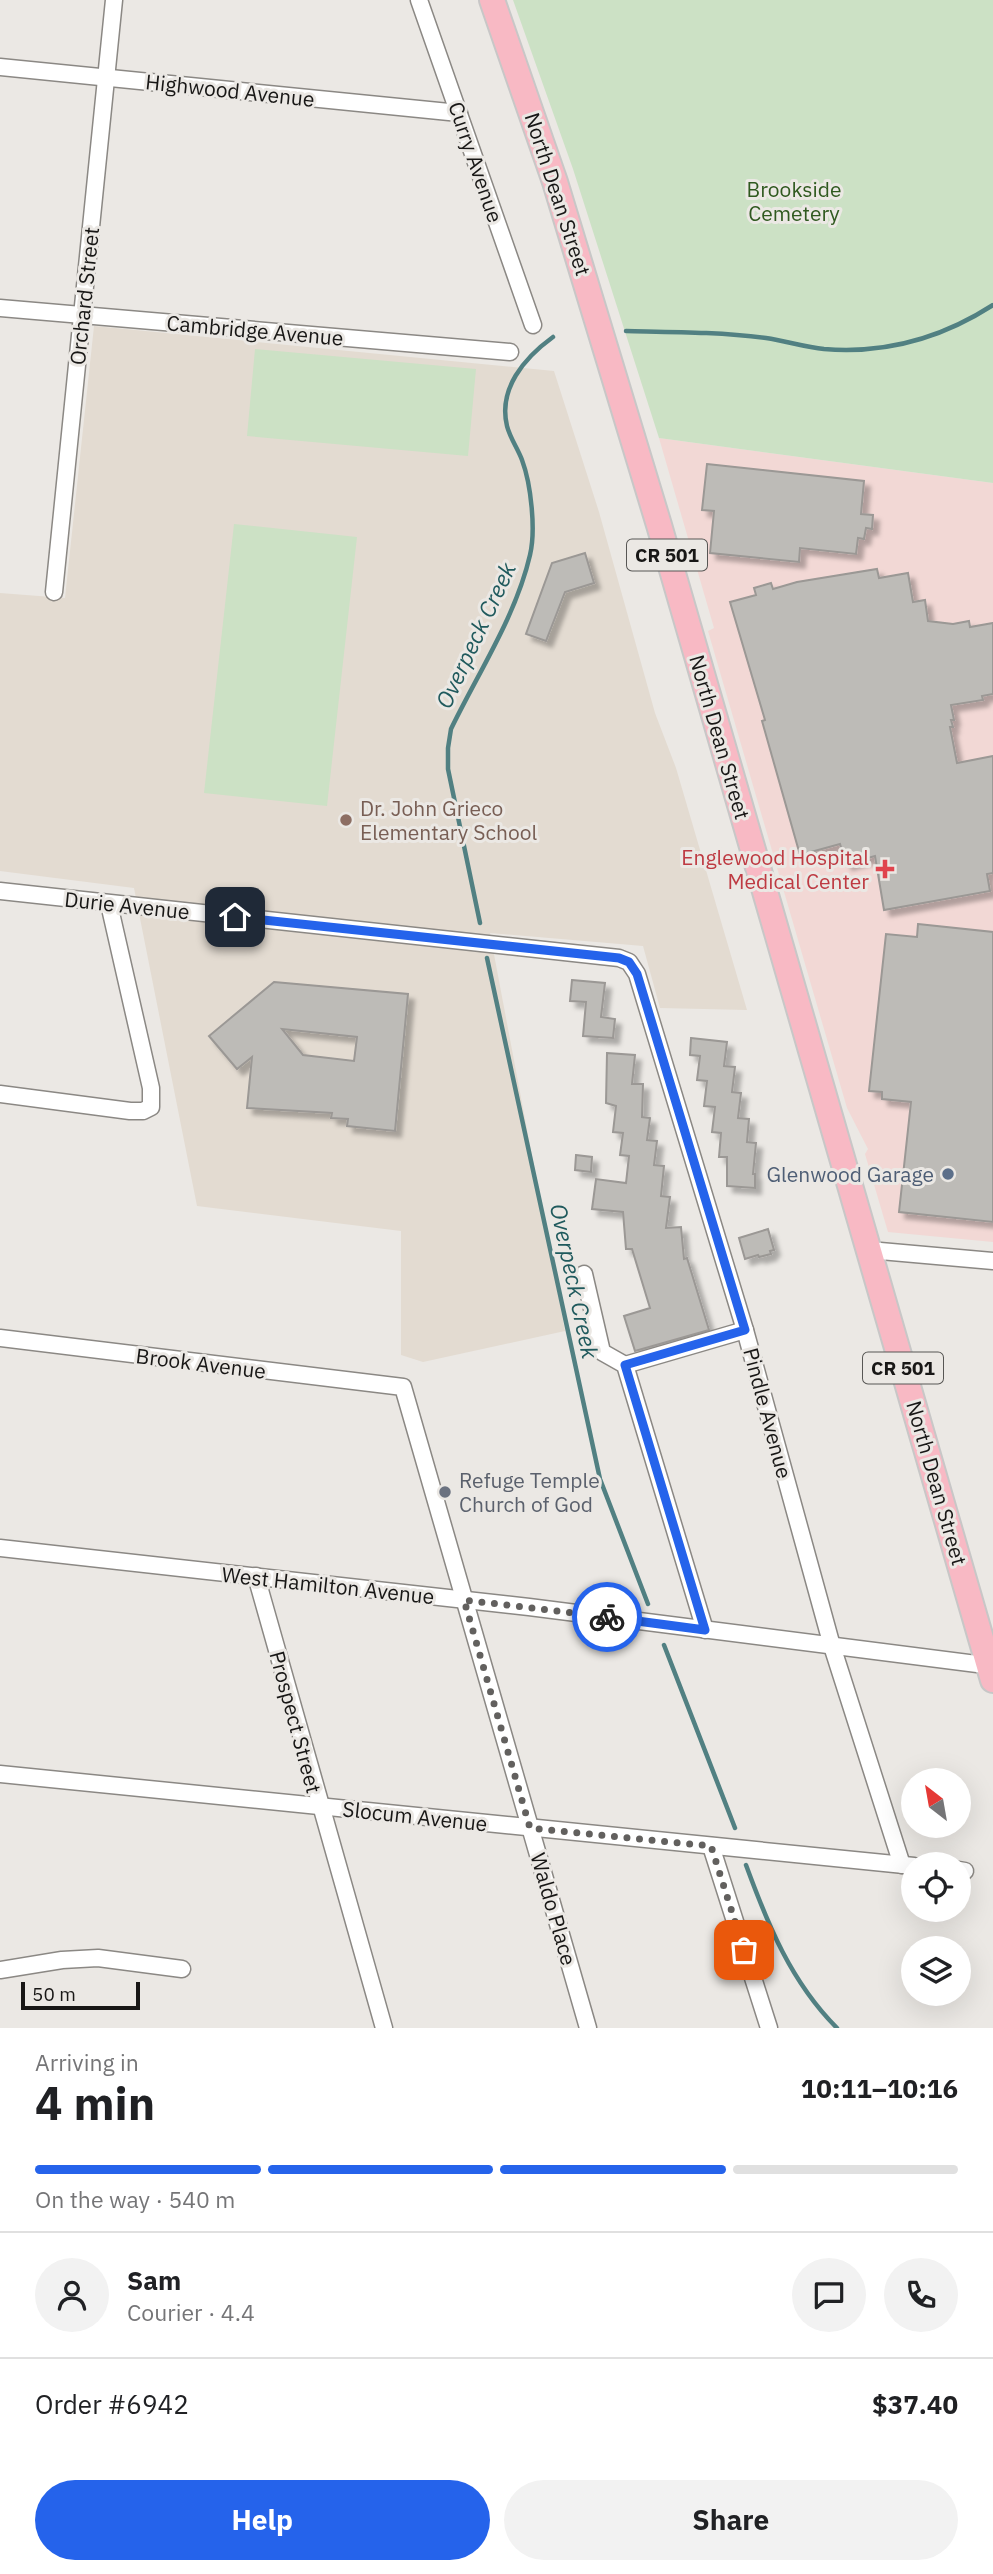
<!DOCTYPE html>
<html lang="en">
<head>
<meta charset="utf-8">
<style>
  body { margin:0; font-family:"IBM Plex Sans",sans-serif; background:#f2f2f2; color:#202124; height:100vh; display:flex; flex-direction:column; font-size:26px; white-space:nowrap }
  * { box-sizing:border-box; margin:0 }
  p { font-size:23px; color:#757577 }
  .icon { flex:none; width:38px; height:38px; fill:none; stroke:currentColor; stroke-width:2; stroke-linecap:round; stroke-linejoin:round }
  .map { position:relative; height:2028px; overflow:hidden }
  .side { display:flex; flex-direction:column; background:#fff; flex:1 }
  .side>* { flex:none }
  .needle { width:46px; rotate:329deg }
  .controls { position:absolute; left:901px; top:1768px; display:grid; gap:14px }
  .controls a { display:grid; place-items:center; width:70px; height:70px; border-radius:50%; background:#fff; box-shadow:0 7px 28px #0002; font-size:35px }
  .scale { position:absolute; left:21px; bottom:18px; width:119px; box-sizing:border-box; padding-left:7px; border:4px solid #181716; border-top:0; font-size:19px; line-height:24px; white-space:nowrap; color:#181716; -webkit-text-stroke:5px #ebe8e4; paint-order:stroke }
  .pin { position:absolute; display:grid; place-items:center; width:60px; height:60px; color:#fff; margin:-30px; border-radius:14px; box-shadow:0 4px 10px #0006 }
  .courier { position:absolute; display:grid; place-items:center; width:70px; height:70px; margin:-35px; border:5px solid #2563eb; border-radius:50%; background:#fff; color:#222; box-shadow:0 2px 9px #0007 }
  .head em { font-style:normal; font-weight:700 }
  .head div { display:flex; flex-direction:column-reverse }
  .head { display:flex; align-items:center; justify-content:space-between; height:119px; padding:0 35px }
  h1 { font-size:46px; font-weight:700; line-height:52px }
  .bar { display:grid; grid-template-columns:repeat(4,1fr); gap:10px 7px; align-content:center; height:84px; padding:0 35px }
  .bar i { height:9px; border-radius:5px; background:#e0e0e0 }
  .bar .on { background:#2563eb }
  .bar p { grid-column:span 4 }
  .line { display:flex; align-items:center; gap:18px; padding:0 35px; border-top:2px solid #e0e0e0 }
  .line div { flex:1 }
  .round { display:grid; place-items:center; flex:none; width:74px; height:74px; border-radius:37px; background:#f2f2f2 }
  .button { display:flex; gap:14px; margin-top:auto; padding:14px 35px }
  .button a { flex:1; height:80px; border-radius:42px; background:#2563eb; color:#fff; font-size:28px; font-weight:700; line-height:80px; text-align:center }
  .button a+a { background:#f2f2f2; color:#202124 }
  .map>svg:first-child { display:block }
</style>
</head>
<body>
<div class="map">
<svg width="993" height="2028" viewBox="0 0 993 2028">
  <defs>
    <filter id="shadow"><feDropShadow dx="6" dy="6" stdDeviation="2" flood-color="#0004"/></filter>
  </defs>
  <rect width="100%" height="100%" fill="#ebe8e4"/>
  <polygon fill="#e3dbd1" points="94,326 554,371 599,512 655,713 676,768 747,1010 660,1008 643,946 490,933 565,1331 423,1362 401,1355 401,1231 197,1206 134,888 0,871 0,593 65,598"/>
  <polygon fill="#f2d8d5" points="659,438 993,483 993,1242 888,1232 865,1154 868,1149 847,1108 708,631 714,628"/>
  <g fill="#cce1c5">
    <polygon points="513,0 993,0 993,483 659,438 573,169"/>
    <polygon points="255,349 476,369 468,456 247,436"/>
    <polygon points="234,524 357,537 327,806 204,793"/>
  </g>
  <g fill="none" stroke-linecap="round" stroke-linejoin="round">
    <g stroke="#518082" stroke-width="4.5">
      <path d="M 626,331 C 672,332 720,332 766,338 C 786,341 805,347 824,349 C 885,354 942,338 993,305"/>
      <path d="M 480,923 L 448,769 L 448,748 L 451,729 C 478,673 516,616 530,555 C 536,530 531,484 522,460 C 518,449 510,438 507,426 C 498,389 524,358 553,337"/>
      <polyline points="487,958 600,1479 648,1604"/>
      <polyline points="664,1645 735,1828"/>
      <path d="M 746,1865 C 768,1925 791,1982 837,2028"/>
    </g>
  </g>
  <g fill="#bdbbb7" stroke="#9b9895" stroke-width="2" fill-rule="evenodd" filter="url(#shadow)">
    <polygon points="707,464 864,481 861,514 873,515 872,529 866,528 864,539 858,538 856,554 800,548 799,562 710,553 714,511 702,510"/>
    <polygon points="585,553 594,583 565,592 546,641 526,634 552,563"/>
    <polygon points="877,569 879,578 908,573 913,602 925,600 928,621 953,624 969,621 970,627 993,623 993,694 982,696 983,700 951,705 954,720 951,720 953,727 950,727 957,763 993,756 993,873 987,874 990,891 884,910 875,856 846,864 840,844 800,855 762,721 765,720 730,602 756,595 754,588 771,583 773,589 797,582"/>
    <polygon points="918,924 993,932 993,1222 899,1212 911,1102 882,1099 882,1092 869,1091 886,934 917,937"/>
    <polygon points="572,980 605,983 601,1017 615,1019 613,1038 583,1036 586,1002 570,1001"/>
    <path d="M 274,982 L 408,994 L 395,1131 L 347,1126 L 348,1119 L 331,1118 L 332,1113 L 247,1108 L 252,1057 L 237,1069 L 209,1036 ZM 282,1029 L 357,1037 L 354,1061 L 303,1055 Z"/>
    <polygon points="691,1038 727,1042 724,1066 735,1067 732,1092 741,1093 738,1118 749,1119 747,1142 756,1143 753,1174 755,1174 755,1188 727,1186 727,1157 719,1157 721,1133 712,1132 715,1107 704,1106 707,1081 697,1080 700,1056 690,1055"/>
    <polygon points="607,1053 635,1055 632,1084 643,1084 642,1117 650,1118 647,1140 657,1141 654,1165 664,1166 661,1196 670,1197 666,1228 681,1227 684,1259 687,1258 709,1330 635,1351 624,1316 650,1308 632,1249 626,1249 623,1212 592,1209 596,1179 626,1183 629,1156 620,1155 623,1133 613,1132 616,1106 606,1103"/>
    <polygon points="576,1155 592,1157 591,1172 575,1170"/>
    <polygon points="768,1229 774,1250 770,1251 771,1254 759,1257 758,1255 745,1259 739,1238"/>
  </g>
  <g fill="none" stroke-linecap="round" stroke-linejoin="round">
    <defs>
      <g id="minor">
        <polyline points="419,0 533,325"/>
        <polyline points="0,67 459,113"/>
        <polyline points="0,308 510,352"/>
        <polyline points="54,592 114,0"/>
        <polyline points="0,891 619,958 629,962 637,974 745,1330 832,1646 902,1865"/>
        <polyline points="0,1094 130,1111 143,1111 151,1107 151,1088 109,904"/>
        <polyline points="869,1250 993,1261"/>
        <polyline points="584,1274 602,1352 625,1365 705,1630"/>
        <polyline points="0,1338 403,1387 588,2028"/>
        <polyline points="625,1365 745,1330"/>
        <polyline points="0,1548 529,1607 993,1666"/>
        <polyline points="256,1576 384,2028"/>
        <polyline points="0,1774 914,1866"/>
        <polyline points="711,1846 769,2028"/>
        <polyline points="959,1870 965,1871"/>
        <polyline points="0,1970 62,1960 98,1958 182,1969"/>
      </g>
      <polyline id="primary" points="492,0 555,182 659,525 993,1680"/>
    </defs>
    <use href="#minor" stroke="#8b8884" stroke-width="19"/>
    <use href="#primary" stroke="#c8c7c7" stroke-width="28"/>
    <use href="#minor" stroke="#fff" stroke-width="16"/>
    <use href="#primary" stroke="#f8b9c4" stroke-width="24"/>
  </g>
  <g fill="none" stroke-linecap="round" stroke-linejoin="round">
    <polyline stroke="#62605e" stroke-width="7" stroke-dasharray="0 12.6" points="607,1617 464,1600 530,1828 711,1846 744,1950"/>
    <polyline stroke="#2563eb" stroke-width="9" points="235,917 619,958 629,962 637,974 745,1330 625,1365 705,1630 607,1617"/>
  </g>
  <circle fill="#8d6e63" stroke="#ebe8e4" stroke-width="2.5" cx="346" cy="820" r="7"/>
  <path fill="#e0444e" stroke="#ebe8e4" stroke-width="2.5" d="M881.5 858.5h7v7h7v7h-7v7h-7v-7h-7v-7h7z"/>
  <circle fill="#5c6f8a" stroke="#ebe8e4" stroke-width="2.5" cx="948" cy="1174" r="7"/>
  <circle fill="#6b7280" stroke="#ebe8e4" stroke-width="2.5" cx="445" cy="1492" r="7"/>
  <g text-anchor="middle" dominant-baseline="central" stroke-width="6" stroke-linejoin="round" paint-order="stroke">
    <g fill="#ebe8e4" stroke="#575654" stroke-width="2">
      <rect x="627" y="539.5" width="80" height="31" rx="5"/>
      <rect x="863" y="1352.5" width="80" height="31" rx="5"/>
    </g>
    <g font-size="19" font-weight="bold" fill="#181716">
      <text x="667" y="555">CR 501</text>
      <text x="903" y="1368">CR 501</text>
    </g>
    <g font-size="21" fill="#181716" stroke="#ebe8e4">
      <text transform="translate(230 90) rotate(6)">Highwood Avenue</text>
      <text transform="translate(476 162) rotate(71)">Curry Avenue</text>
      <text transform="translate(558 194) rotate(72)">North Dean Street</text>
      <text transform="translate(84 296) rotate(-84)">Orchard Street</text>
      <text transform="translate(255 330) rotate(5)">Cambridge Avenue</text>
      <text transform="translate(720 737) rotate(74)">North Dean Street</text>
      <text transform="translate(127 905) rotate(6)">Durie Avenue</text>
      <text transform="translate(201 1363) rotate(7)">Brook Avenue</text>
      <text transform="translate(768 1413) rotate(75)">Pindle Avenue</text>
      <text transform="translate(937 1483) rotate(74)">North Dean Street</text>
      <text transform="translate(328 1585) rotate(6)">West Hamilton Avenue</text>
      <text transform="translate(296 1722) rotate(75)">Prospect Street</text>
      <text transform="translate(415 1816) rotate(6)">Slocum Avenue</text>
      <text transform="translate(554 1909) rotate(74)">Waldo Place</text>
    </g>
    <g font-size="21" fill="#2f591f" stroke="#ebe8e4">
      <text x="794" y="189">Brookside<tspan x="794" dy="24">Cemetery</tspan></text>
    </g>
    <g font-size="21" fill="#785e54" stroke="#ebe8e4" text-anchor="start">
      <text x="360" y="808">Dr. John Grieco<tspan x="360" dy="24">Elementary School</tspan></text>
    </g>
    <g font-size="21" fill="#be3a42" stroke="#ebe8e4" text-anchor="end">
      <text x="869" y="857">Englewood Hospital<tspan x="869" dy="24">Medical Center</tspan></text>
    </g>
    <g font-size="21" fill="#4e5e75" stroke="#ebe8e4" text-anchor="end">
      <text x="934" y="1174">Glenwood Garage</text>
    </g>
    <g font-size="21" fill="#5b616d" stroke="#ebe8e4" text-anchor="start">
      <text x="459" y="1480">Refuge Temple<tspan x="459" dy="24">Church of God</tspan></text>
    </g>
    <g font-size="23" font-style="italic" fill="#205a5d" stroke="#ebe8e4">
      <text transform="translate(475 635) rotate(-65)">Overpeck Creek</text>
      <text transform="translate(575 1281) rotate(78)">Overpeck Creek</text>
    </g>
  </g>
</svg>
<div class="controls">
<a><svg class="needle" viewBox="-14 -14 28 28"><path d="M0-13l5 13h-10z" fill="#e53935"/><path d="M0 13l5-13h-10z" fill="#757577"/></svg></a>
<a><svg class="icon" aria-label="locate" viewBox="0 0 24 24"><circle cx="12" cy="12" r="6"/><path d="M12 2v4M12 18v4M2 12h4M18 12h4"/></svg></a>
<a><svg class="icon" aria-label="layers" viewBox="0 0 24 24"><path d="M12 4l9 5-9 5-9-5zM3 14l9 5 9-5"/></svg></a>
</div>
<div class="scale">50 m</div>
<div class="pin" style="left:744px;top:1950px;background:#ea580c"><svg class="icon" aria-label="bag" viewBox="0 0 24 24"><path d="M5 8h14l-1 12H6zM9 8a3 3 0 0 1 6 0"/></svg></div>
<div class="pin" style="left:235px;top:917px;background:#1f2937"><svg class="icon" aria-label="home" viewBox="0 0 24 24"><path d="M3 11l9-7 9 7M6 9v11h12V9"/></svg></div>
<div class="courier" style="left:607px;top:1617px"><svg class="icon" aria-label="bike" viewBox="0 0 24 24"><circle cx="6" cy="16" r="4"/><circle cx="18" cy="16" r="4"/><path d="M6 16l4-8h5l3 8M10 8l3 8H6M13 5h3"/></svg></div>
</div>
<section class="side">
<div class="head"><div><h1>4 min</h1><p>Arriving in</p></div><em>10:11–10:16</em></div>
<div class="bar"><i class="on"></i><i class="on"></i><i class="on"></i><i></i><p>On the way · 540 m</p></div>
<div class="line" style="height:126px"><a class="round"><svg class="icon" aria-label="person" viewBox="0 0 24 24"><circle cx="12" cy="8" r="4"/><path d="M4 21q1-7 8-7t8 7"/></svg></a><div><b>Sam</b><p>Courier · 4.4</p></div><a class="round"><svg class="icon" aria-label="chat" viewBox="0 0 24 24"><path d="M4 5h16v11H9l-5 4z"/></svg></a><a class="round"><svg class="icon" aria-label="phone" viewBox="0 0 24 24"><path d="M5 4h4l2 5-3 2q2 4 5 5l2-3 5 2v4C11 20 4 13 5 4z"/></svg></a></div>
<div class="line" style="height:91px"><div>Order #6942</div><b>$37.40</b></div>
<div class="button"><a>Help</a><a>Share</a></div>
</section>
</body>
</html>
